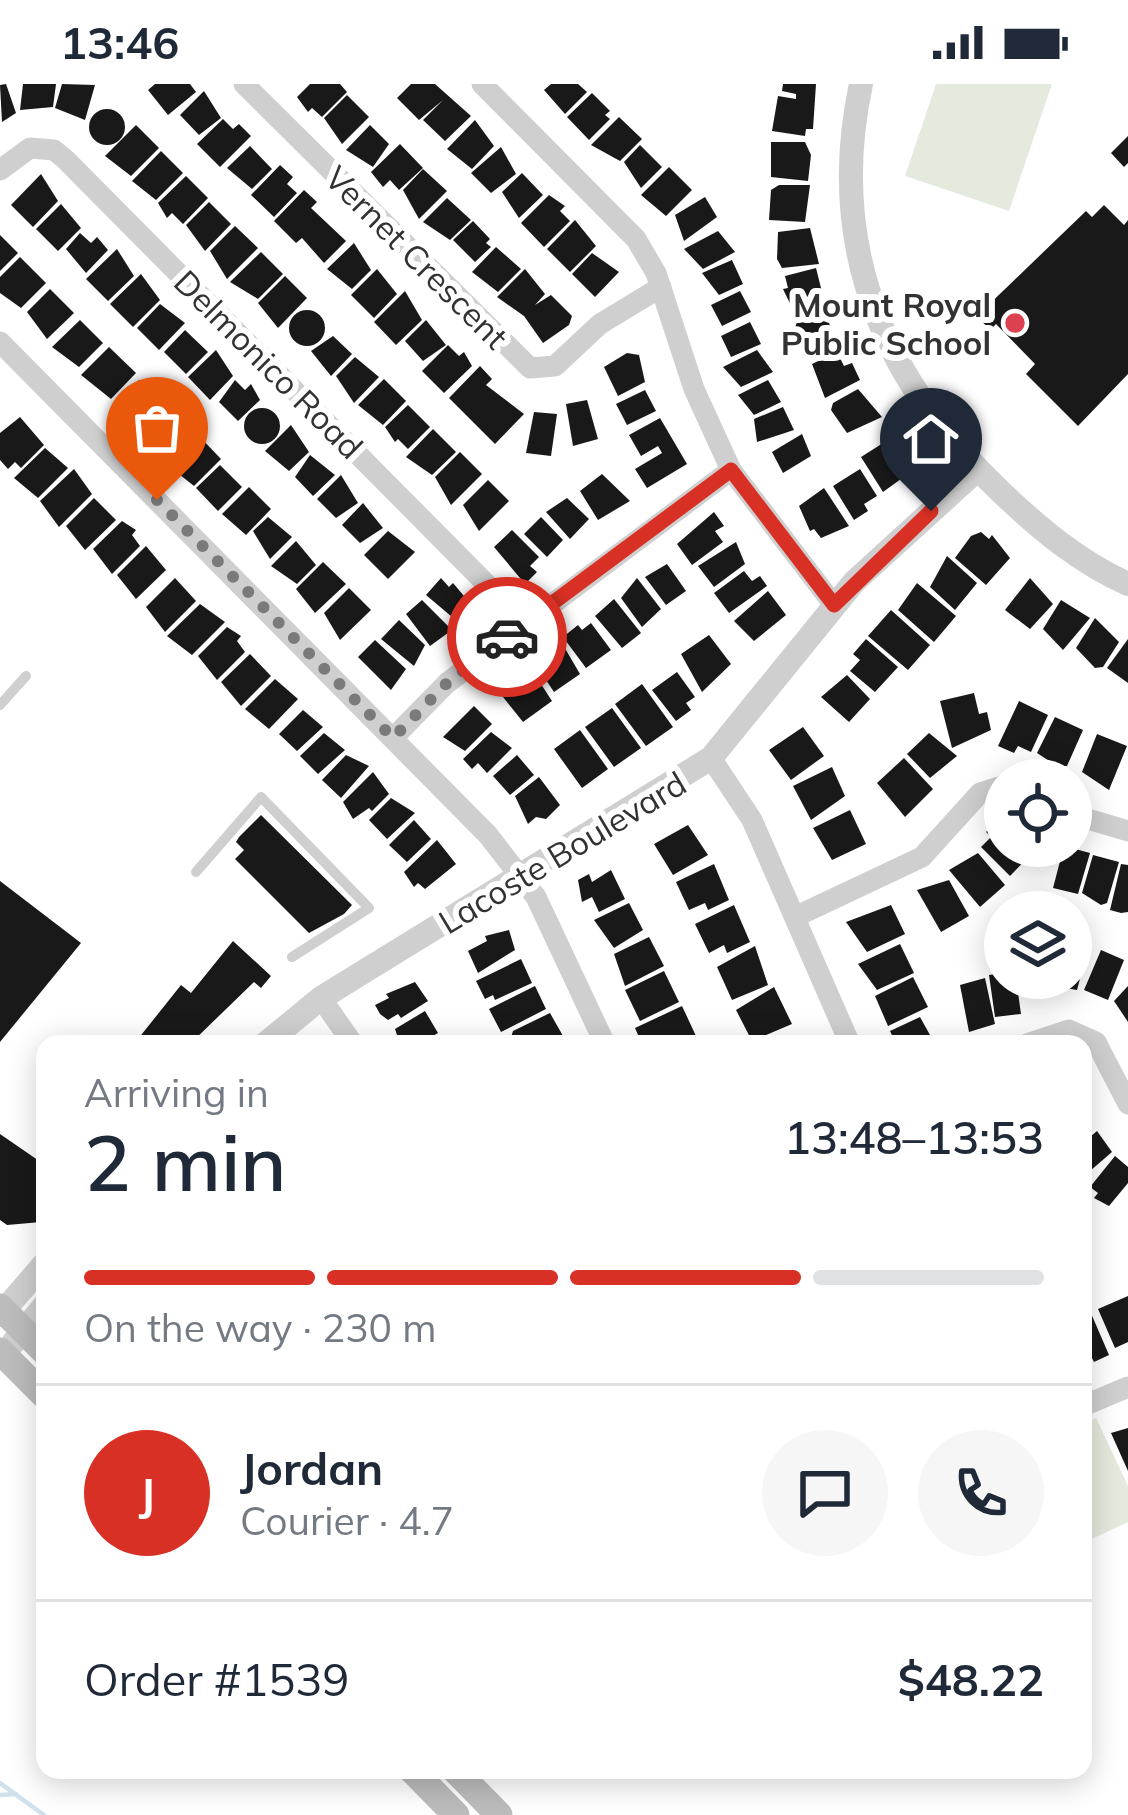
<!DOCTYPE html>
<html lang="en">
<head>
<meta charset="utf-8">
<style>
  body { margin:0; font-family:Mulish,sans-serif; background:#f6f6f7; color:#1f2937; height:100vh; display:flex; flex-direction:column; font-size:45px; white-space:nowrap }
  * { box-sizing:border-box; margin:0 }
  p { font-size:39px; color:#747a83 }
  .icon { flex:none; width:66px; height:66px; fill:none; stroke:currentColor; stroke-width:2; stroke-linecap:round; stroke-linejoin:round }
  .map { position:relative; flex:1; overflow:hidden }
  .drawer { position:absolute; left:36px; top:951px; width:1056px; height:744px; display:flex; flex-direction:column; background:#fff; border-radius:24px; box-shadow:0 6px 30px #0003 }
  .drawer>* { flex:none }
  .fabs { position:absolute; left:984px; top:675px; display:grid; gap:24px }
  .fabs a { display:grid; place-items:center; width:108px; height:108px; border-radius:50%; background:#fff; box-shadow:0 6px 30px #0003; font-size:60px }
  .pin { position:absolute; display:grid; place-items:center; width:102px; height:102px; color:#fff; margin:-123px -51px; border-radius:50% 50% 50% 0; rotate:-45deg; box-shadow:0 0 12px #0007 }
  .pin .icon { rotate:45deg }
  .courier { position:absolute; display:grid; place-items:center; width:120px; height:120px; margin:-60px; border:9px solid #d93025; border-radius:50%; background:#fff; color:#222; box-shadow:0 3px 15px #0007 }
  .headline em { font-style:normal; font-weight:600 }
  .headline div { display:flex; flex-direction:column-reverse }
  .headline { display:flex; align-items:center; justify-content:space-between; height:204px; padding:0 48px }
  h1 { font-size:78px; font-weight:600; line-height:90px }
  .bar { display:grid; grid-template-columns:repeat(4,1fr); gap:18px 12px; align-content:center; height:144px; padding:0 48px }
  .bar i { height:15px; border-radius:9px; background:#e0e1e3 }
  .bar .on { background:#d93025 }
  .bar p { grid-column:span 4 }
  .line { display:flex; align-items:center; gap:30px; padding:0 48px; border-top:3px solid #e0e1e3 }
  .line div { flex:1 }
  .round { display:grid; place-items:center; flex:none; width:126px; height:126px; border-radius:63px; background:#f6f6f7 }
  .status { display:flex; justify-content:space-between; align-items:center; height:84px; padding:0 60px; background:#fff; direction:ltr }
  .status svg { height:33px; fill:currentColor }
  .map>svg:first-child { display:block }
</style>
</head>
<body>
<div class="status"><b>13:46</b><svg viewBox="0 0 49 12"><path d="M0 12V9h3v3zM5 12V6h3v6zM10 12V3h3v9zM15 12V0h3v12zM26 1h20v11H26zM47 4h2v5h-2z"/></svg></div>
<div class="map">
<svg width="1128" height="1731" viewBox="0 0 1128 1731">
  <rect width="100%" height="100%" fill="#fff"/>
  <g fill="#e5eade">
    <polygon points="936,0 1052,0 1009,127 905,92"/>
    <polygon points="1096,1334 1128,1402 1128,1438 1083,1459 1083,1340"/>
  </g>
  <g fill="none" stroke-linecap="round" stroke-linejoin="round">
    <g stroke="#cfe1ec" stroke-width="4.5">
      <polyline points="0,1699 44,1731"/>
      <polyline points="0,1711 16,1710"/>
    </g>
  </g>
  <g fill="#191919">
    <polygon points="6,0 16,29 2,38 0,1"/>
    <polygon points="23,0 56,0 53,23 20,26"/>
    <polygon points="62,0 95,1 85,36 55,24"/>
    <polygon points="155,0 190,0 196,8 168,31 148,6"/>
    <polygon points="310,0 340,0 347,8 322,33 312,24 308,28 297,13"/>
    <polygon points="411,0 435,0 471,32 445,57 423,36 443,16 419,36 397,14"/>
    <polygon points="551,0 578,0 587,8 565,30 544,6"/>
    <polygon points="783,0 816,0 813,45 806,45 805,52 772,47 778,12 796,15 796,10 782,7"/>
    <polygon points="204,7 221,34 199,51 180,31"/>
    <polygon points="592,9 610,27 605,31 610,35 589,56 567,33"/>
    <polygon points="347,11 369,33 342,60 324,34"/>
    <circle cx="107" cy="43" r="18"/>
    <polygon points="619,33 642,55 620,77 591,61"/>
    <polygon points="223,35 233,45 239,40 251,52 220,83 197,60"/>
    <polygon points="475,36 494,62 472,85 447,65"/>
    <polygon points="136,41 159,64 131,92 105,72"/>
    <polygon points="370,41 389,60 373,83 346,66"/>
    <polygon points="1128,52 1128,79 1124,83 1111,69"/>
    <polygon points="771,58 805,58 811,71 808,97 771,93"/>
    <polygon points="400,60 423,84 399,106 390,96 383,103 371,88"/>
    <polygon points="640,61 662,83 641,104 624,78"/>
    <polygon points="250,62 272,85 252,105 227,84"/>
    <polygon points="501,63 516,90 491,109 471,89"/>
    <polygon points="161,67 183,89 156,116 132,97"/>
    <polygon points="280,81 293,93 287,100 297,109 274,133 251,111"/>
    <polygon points="669,83 692,106 666,132 641,111"/>
    <polygon points="423,85 447,107 419,135 403,106"/>
    <polygon points="522,89 543,111 519,134 502,108"/>
    <polygon points="41,90 58,117 33,143 11,121"/>
    <polygon points="186,92 208,114 183,140 172,129 167,134 158,119"/>
    <polygon points="779,101 810,101 805,138 769,136 771,106"/>
    <polygon points="304,106 317,118 311,124 346,157 324,179 302,154 296,159 274,137"/>
    <polygon points="549,111 565,122 560,127 570,137 544,163 521,139"/>
    <polygon points="705,113 717,133 684,157 675,131"/>
    <polygon points="447,114 471,136 450,156 423,138"/>
    <polygon points="209,118 231,140 205,167 186,141"/>
    <polygon points="61,120 81,144 58,167 36,145"/>
    <polygon points="1104,121 1124,141 1128,136 1128,290 1078,342 1026,290 1035,280 996,240 990,246 977,232 1086,127 1092,133"/>
    <polygon points="575,136 596,162 570,188 547,165"/>
    <polygon points="473,137 490,155 486,159 491,163 475,178 453,156"/>
    <polygon points="235,142 258,164 227,195 210,167"/>
    <polygon points="810,144 819,180 782,184 777,175 778,148"/>
    <polygon points="718,147 735,168 703,185 684,165"/>
    <polygon points="80,149 91,159 97,153 108,166 86,189 66,165"/>
    <polygon points="0,151 18,169 0,187"/>
    <polygon points="354,159 371,186 352,205 327,185"/>
    <polygon points="496,163 521,185 498,208 472,188"/>
    <polygon points="117,165 134,192 108,217 86,195"/>
    <polygon points="261,168 283,190 258,215 230,198"/>
    <polygon points="592,169 619,188 595,213 572,190"/>
    <polygon points="20,173 46,199 21,224 0,209 0,193"/>
    <polygon points="732,176 743,200 719,211 702,189"/>
    <polygon points="816,184 825,220 794,228 783,205 788,204 785,192"/>
    <polygon points="377,185 397,210 374,234 351,211"/>
    <polygon points="525,185 545,210 535,221 551,211 572,232 569,241 543,259 524,232 497,213"/>
    <polygon points="141,190 160,216 133,243 110,220"/>
    <polygon points="285,192 307,214 278,244 258,219"/>
    <polygon points="50,205 74,229 47,255 27,228"/>
    <polygon points="405,207 422,236 396,261 374,238"/>
    <polygon points="740,207 751,228 722,242 711,221"/>
    <polygon points="160,220 185,239 159,266 137,244"/>
    <circle cx="307" cy="244" r="18"/>
    <polygon points="822,227 840,259 806,268 795,243 798,236"/>
    <polygon points="80,236 103,259 79,283 52,263"/>
    <polygon points="426,236 446,261 423,277 405,257"/>
    <polygon points="750,238 761,260 731,273 721,252"/>
    <polygon points="185,246 208,268 186,290 164,268"/>
    <polygon points="333,252 352,270 331,292 311,267"/>
    <polygon points="448,261 459,272 464,268 472,282 444,309 422,287"/>
    <polygon points="109,263 136,289 111,315 81,291"/>
    <polygon points="216,266 233,292 210,316 188,293"/>
    <polygon points="757,266 773,288 741,303 723,283"/>
    <polygon points="837,268 844,282 852,279 860,296 825,314 812,280"/>
    <polygon points="627,269 639,271 645,298 618,312 604,283"/>
    <polygon points="355,273 379,293 354,319 336,292"/>
    <polygon points="480,282 492,295 486,301 524,330 495,360 449,314"/>
    <polygon points="384,295 406,317 383,341 358,321"/>
    <polygon points="139,296 163,320 139,343 112,323"/>
    <polygon points="235,296 245,306 251,300 260,316 238,337 219,318"/>
    <polygon points="768,296 781,318 754,331 738,311"/>
    <polygon points="858,305 882,333 847,349 831,326 833,319"/>
    <polygon points="645,306 656,327 627,341 616,320"/>
    <polygon points="587,316 598,355 573,362 566,320"/>
    <polygon points="408,321 430,343 408,365 398,355 395,358 385,343"/>
    <polygon points="169,323 195,350 170,375 141,351"/>
    <polygon points="783,323 794,346 757,358 754,335"/>
    <circle cx="262" cy="342" r="18"/>
    <polygon points="534,328 557,330 551,372 526,369"/>
    <polygon points="20,333 44,361 21,384 15,378 8,385 0,376 0,349"/>
    <polygon points="660,334 687,380 647,404 635,385 662,369 658,362 641,372 629,351"/>
    <polygon points="291,341 309,368 289,387 265,367"/>
    <polygon points="433,345 456,368 432,391 406,373"/>
    <polygon points="802,350 811,372 783,389 772,368"/>
    <polygon points="199,352 221,375 194,402 170,383"/>
    <polygon points="891,354 912,387 883,408 861,373"/>
    <polygon points="45,364 68,384 38,414 14,394"/>
    <polygon points="460,368 482,390 451,421 435,393"/>
    <polygon points="310,371 335,391 313,412 295,393"/>
    <polygon points="220,381 242,403 218,427 196,404"/>
    <polygon points="74,385 92,410 59,443 40,417"/>
    <polygon points="860,385 877,412 864,420 868,427 854,436 833,402"/>
    <polygon points="602,390 630,417 598,436 580,407"/>
    <polygon points="341,391 358,419 336,434 317,415"/>
    <polygon points="488,396 509,417 479,447 463,421"/>
    <polygon points="249,403 271,425 246,451 222,430"/>
    <polygon points="824,404 849,442 821,454 814,445 810,447 799,422"/>
    <polygon points="94,414 116,436 85,466 66,442"/>
    <polygon points="567,414 589,435 570,455 546,428"/>
    <polygon points="363,419 383,444 360,459 342,441"/>
    <polygon points="714,428 724,442 715,447 723,458 692,481 677,460"/>
    <polygon points="268,433 292,453 270,475 253,447"/>
    <polygon points="541,433 563,456 547,473 524,450"/>
    <polygon points="122,437 136,446 132,451 140,462 112,490 93,465"/>
    <polygon points="512,446 539,473 530,482 537,488 525,500 494,463"/>
    <polygon points="388,447 415,468 388,495 364,471"/>
    <polygon points="981,448 989,455 992,451 1010,474 986,501 955,474 971,452"/>
    <polygon points="296,457 316,481 297,500 271,482"/>
    <polygon points="736,458 745,480 714,503 698,482"/>
    <polygon points="146,462 166,486 136,515 117,491"/>
    <polygon points="947,472 977,499 955,526 930,503"/>
    <polygon points="323,478 346,500 315,529 296,505"/>
    <polygon points="667,480 686,507 666,521 645,493"/>
    <polygon points="744,487 752,497 760,492 767,502 729,529 714,509"/>
    <polygon points="175,494 196,517 165,548 146,523"/>
    <polygon points="441,494 449,503 453,499 475,525 458,538 426,511"/>
    <polygon points="637,494 661,525 642,543 621,514"/>
    <polygon points="1030,494 1053,520 1030,545 1005,526"/>
    <polygon points="917,499 956,532 934,558 898,526"/>
    <polygon points="349,504 371,526 340,556 324,529"/>
    <polygon points="768,507 786,531 754,557 734,537"/>
    <polygon points="614,515 641,549 622,564 595,532"/>
    <polygon points="422,516 452,546 430,562 406,530"/>
    <polygon points="1061,516 1090,534 1063,566 1043,545"/>
    <polygon points="200,520 225,538 192,571 167,552"/>
    <polygon points="891,526 930,561 908,586 868,552"/>
    <polygon points="1095,534 1119,558 1103,583 1095,584 1076,564"/>
    <polygon points="399,536 425,561 414,582 381,555"/>
    <polygon points="591,539 611,566 586,584 563,553 578,541 582,546"/>
    <polygon points="227,543 241,552 237,557 245,568 217,596 198,572"/>
    <polygon points="709,551 731,580 702,608 681,570"/>
    <polygon points="866,555 898,583 875,608 850,587 860,576 853,570"/>
    <polygon points="1128,555 1128,599 1107,584"/>
    <polygon points="375,556 406,585 391,606 358,573"/>
    <polygon points="563,561 580,590 554,608 536,581"/>
    <polygon points="250,570 271,592 241,622 221,598"/>
    <polygon points="528,580 552,617 523,638 499,608"/>
    <polygon points="677,588 695,613 686,619 691,626 676,637 652,606"/>
    <polygon points="847,591 870,615 849,638 821,613"/>
    <polygon points="275,595 298,615 269,645 245,625"/>
    <polygon points="642,600 673,643 646,662 615,620"/>
    <polygon points="974,609 979,630 987,628 991,646 952,664 940,617"/>
    <polygon points="1019,617 1048,631 1031,668 1018,662 1014,669 998,662"/>
    <polygon points="474,622 492,640 465,667 443,653"/>
    <polygon points="612,624 641,664 614,683 585,643"/>
    <polygon points="303,626 323,643 297,667 279,650"/>
    <polygon points="1055,633 1083,646 1067,682 1057,682 1037,669"/>
    <polygon points="803,643 824,672 791,696 769,666"/>
    <polygon points="580,646 608,685 582,704 554,665"/>
    <polygon points="491,648 512,664 487,689 478,679 472,685 463,675"/>
    <polygon points="324,649 345,666 318,690 300,672"/>
    <polygon points="929,649 957,672 930,694 907,670"/>
    <polygon points="1097,650 1127,662 1109,706 1082,688"/>
    <polygon points="346,671 369,682 341,714 322,696"/>
    <polygon points="517,671 534,691 510,711 493,692"/>
    <polygon points="904,674 933,705 905,733 877,699"/>
    <polygon points="832,683 845,712 811,736 793,702"/>
    <polygon points="373,688 389,710 372,727 369,724 353,735 343,718"/>
    <polygon points="539,693 560,721 546,735 536,733 528,740 515,712"/>
    <polygon points="391,714 415,729 387,755 369,736"/>
    <polygon points="850,726 866,760 832,776 813,744"/>
    <polygon points="261,731 352,821 344,830 309,849 235,775 244,766 236,758 239,753"/>
    <polygon points="1002,731 1005,762 1026,762 1033,768 1010,792 981,763 991,753 986,748"/>
    <polygon points="414,736 431,755 407,778 389,761"/>
    <polygon points="688,741 708,771 673,791 654,760"/>
    <polygon points="437,756 456,780 425,805 418,799 414,803 404,788"/>
    <polygon points="1064,762 1090,769 1078,810 1053,804"/>
    <polygon points="978,769 1005,801 980,823 949,786"/>
    <polygon points="1093,771 1119,778 1107,819 1101,821 1082,809"/>
    <polygon points="714,780 729,816 708,826 705,819 689,826 676,798"/>
    <polygon points="1121,780 1128,781 1128,828 1121,829 1110,826"/>
    <polygon points="611,786 625,815 599,828 592,813 582,818 578,796 589,790 592,798"/>
    <polygon points="949,796 969,832 941,848 917,806"/>
    <polygon points="0,797 81,859 0,958"/>
    <polygon points="629,819 643,846 614,864 594,836"/>
    <polygon points="734,821 750,858 727,869 724,861 709,869 695,840"/>
    <polygon points="891,821 905,850 867,868 846,838"/>
    <polygon points="509,846 515,866 478,889 468,867 487,857 485,852"/>
    <polygon points="649,853 664,882 625,902 614,870"/>
    <polygon points="233,857 271,892 261,904 254,898 190,960 134,960 181,901 191,909"/>
    <polygon points="900,860 914,889 877,906 858,880"/>
    <polygon points="755,862 768,901 732,916 717,883"/>
    <polygon points="1071,866 1087,868 1077,906 1054,902 1055,894 1071,894"/>
    <polygon points="1101,866 1124,876 1108,916 1084,906"/>
    <polygon points="521,875 532,899 495,916 493,911 485,915 476,897"/>
    <polygon points="664,887 679,918 640,937 625,906"/>
    <polygon points="1005,889 1005,894 1016,894 1021,930 995,933 989,891"/>
    <polygon points="913,893 928,923 888,942 875,912"/>
    <polygon points="985,894 995,940 969,948 960,901"/>
    <polygon points="1024,894 1049,894 1049,912 1024,913"/>
    <polygon points="415,898 428,917 401,934 398,930 388,936 380,930 375,921 389,914 386,910"/>
    <polygon points="535,902 546,925 501,948 489,925"/>
    <polygon points="1128,902 1128,938 1114,917"/>
    <polygon points="774,903 792,940 752,957 736,926"/>
    <polygon points="682,922 696,952 680,960 642,960 635,944"/>
    <polygon points="425,927 438,949 419,960 399,957 395,945"/>
    <polygon points="550,929 563,952 546,960 509,960 513,947"/>
    <polygon points="920,933 935,960 896,960 890,947"/>
    <polygon points="1097,1047 1112,1068 1083,1093 1083,1059"/>
    <polygon points="0,1050 45,1081 41,1138 7,1141 0,1136"/>
    <polygon points="1115,1072 1128,1083 1128,1099 1109,1122 1094,1114 1098,1109 1090,1103"/>
    <polygon points="1128,1212 1128,1258 1115,1264 1098,1225"/>
    <polygon points="1090,1227 1109,1271 1094,1278 1091,1272 1083,1275 1083,1230"/>
    <polygon points="1128,1344 1128,1387 1111,1349"/>
  </g>
  <g fill="none" stroke-linecap="round" stroke-linejoin="round">
    <g stroke="#cfcfcf" stroke-width="10">
      <polyline points="0,621 26,592"/>
      <polyline points="196,788 261,713 369,824 292,873"/>
    </g>
    <g stroke="#cfcfcf" stroke-width="21">
      <polyline points="244,0 530,284 555,282 600,240 661,203"/>
      <polyline points="482,0 636,155 656,189 694,305 731,386 834,521"/>
      <polyline points="0,86 30,64 54,66 66,76 525,539"/>
      <polyline points="0,258 488,751 536,813 605,960"/>
      <polyline points="393,654 447,599 731,386"/>
      <polyline points="711,674 752,736 850,960"/>
      <polyline points="1071,730 1128,747"/>
      <polyline points="797,832 922,773 980,709 1005,701"/>
      <polyline points="321,914 353,960"/>
      <polyline points="1027,960 1069,946 1096,958 1128,1020"/>
      <polyline points="1083,1322 1128,1303"/>
    </g>
    <g stroke="#cfcfcf" stroke-width="24">
      <path d="M 861,0 C 826,163 884,297 1001,408 C 1040,445 1079,478 1128,500"/>
      <polyline points="265,960 321,914 711,674 854,498 977,386"/>
      <polyline points="0,1231 45,1179"/>
      <polyline points="13,1259 45,1221"/>
    </g>
    <g stroke="#bcbcbc" stroke-width="27">
      <polyline points="0,1223 45,1268"/>
      <polyline points="0,1267 45,1312"/>
      <polyline points="412,1686 456,1731"/>
      <polyline points="455,1686 499,1731"/>
    </g>
  </g>
  <g fill="none" stroke-linecap="round" stroke-linejoin="round">
    <polyline stroke="#7a7a7a" stroke-width="12" stroke-dasharray="0 21.6" points="157,416 393,654 447,599 507,553"/>
    <polyline stroke="#d93025" stroke-width="15" points="507,553 731,386 834,521 931,427"/>
  </g>
  <circle fill="#dc4150" stroke="#fff" stroke-width="4.5" cx="1015" cy="239" r="12"/>
  <g text-anchor="middle" dominant-baseline="central" stroke-width="12" stroke-linejoin="round" paint-order="stroke">
    <g font-size="33" fill="#323232" stroke="#fff">
      <text transform="translate(417 173) rotate(45)">Vernet Crescent</text>
      <text transform="translate(269 280) rotate(45)">Delmonico Road</text>
      <text transform="translate(562 768) rotate(-31)">Lacoste Boulevard</text>
    </g>
    <g font-size="33" font-weight="bold" fill="#323232" stroke="#fff" text-anchor="end">
      <text x="991" y="220">Mount Royal<tspan x="991" dy="38">Public School</tspan></text>
    </g>
  </g>
</svg>
<div class="fabs">
<a><svg class="icon" aria-label="locate" viewBox="0 0 24 24"><circle cx="12" cy="12" r="6"/><path d="M12 2v4M12 18v4M2 12h4M18 12h4"/></svg></a>
<a><svg class="icon" aria-label="layers" viewBox="0 0 24 24"><path d="M12 4l9 5-9 5-9-5zM3 14l9 5 9-5"/></svg></a>
</div>
<div class="pin" style="left:157px;top:416px;background:#ea580c"><svg class="icon" aria-label="bag" viewBox="0 0 24 24"><path d="M5 8h14l-1 12H6zM9 8a3 3 0 0 1 6 0"/></svg></div>
<div class="pin" style="left:931px;top:427px;background:#1f2937"><svg class="icon" aria-label="home" viewBox="0 0 24 24"><path d="M3 11l9-7 9 7M6 9v11h12V9"/></svg></div>
<div class="courier" style="left:507px;top:553px"><svg class="icon" aria-label="car" viewBox="0 0 24 24"><path d="M5 17H2v-5l4-1 3-4h7l3 4 3 1v5h-3M9 17h6M6 11h13"/><circle cx="7" cy="17" r="2"/><circle cx="17" cy="17" r="2"/></svg></div>
<section class="drawer">
<div class="headline"><div><h1>2 min</h1><p>Arriving in</p></div><em>13:48–13:53</em></div>
<div class="bar"><i class="on"></i><i class="on"></i><i class="on"></i><i></i><p>On the way · 230 m</p></div>
<div class="line" style="height:216px"><b class="round" style="background:#d93025;color:#fff">J</b><div><b>Jordan</b><p>Courier · 4.7</p></div><a class="round"><svg class="icon" aria-label="chat" viewBox="0 0 24 24"><path d="M4 5h16v11H9l-5 4z"/></svg></a><a class="round"><svg class="icon" aria-label="phone" viewBox="0 0 24 24"><path d="M5 4h4l2 5-3 2q2 4 5 5l2-3 5 2v4C11 20 4 13 5 4z"/></svg></a></div>
<div class="line" style="height:156px"><div>Order #1539</div><b>$48.22</b></div>
</section>
</div>
</body>
</html>
